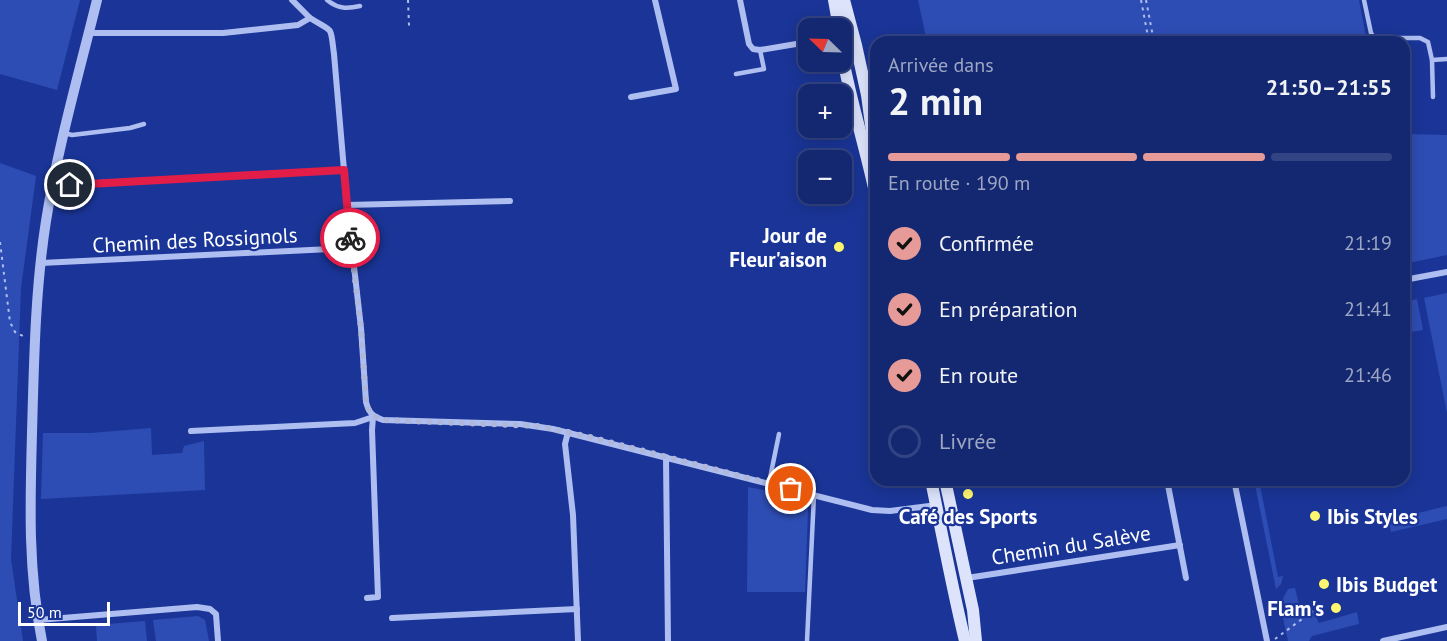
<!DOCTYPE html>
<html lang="fr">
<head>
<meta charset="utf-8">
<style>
  body { margin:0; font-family:"PT Sans",sans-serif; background:#213479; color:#f1f3f6; height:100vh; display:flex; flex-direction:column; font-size:22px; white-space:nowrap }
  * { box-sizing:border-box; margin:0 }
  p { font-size:20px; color:#9da6c3 }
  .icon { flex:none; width:33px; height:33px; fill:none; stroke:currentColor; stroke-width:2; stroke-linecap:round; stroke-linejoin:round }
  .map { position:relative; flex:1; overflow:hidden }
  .sheet { position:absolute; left:870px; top:36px; width:540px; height:450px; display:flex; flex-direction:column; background:#142871; border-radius:18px; box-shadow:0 3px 15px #0003,0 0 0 2px #334484 }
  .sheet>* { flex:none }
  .needle { width:39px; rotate:293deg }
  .buttons { position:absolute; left:798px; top:18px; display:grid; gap:12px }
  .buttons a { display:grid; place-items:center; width:54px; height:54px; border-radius:12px; background:#142871; box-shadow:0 3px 15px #0003,0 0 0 2px #334484; font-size:30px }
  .scale { position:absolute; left:18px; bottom:15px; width:92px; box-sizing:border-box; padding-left:6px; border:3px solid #fff; border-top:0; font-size:16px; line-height:21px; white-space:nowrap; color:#fff; -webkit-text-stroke:4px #1a3597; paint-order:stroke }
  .pin { position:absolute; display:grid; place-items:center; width:51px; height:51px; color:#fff; margin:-26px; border:3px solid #fff; border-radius:50%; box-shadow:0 2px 6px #0007 }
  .courier { position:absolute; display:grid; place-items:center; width:60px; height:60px; margin:-30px; border:4px solid #e11d48; border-radius:50%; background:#fff; color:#222; box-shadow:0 2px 8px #0007 }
  .headline em { font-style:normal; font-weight:700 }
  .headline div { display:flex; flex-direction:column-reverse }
  .headline { display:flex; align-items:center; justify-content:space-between; height:102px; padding:0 18px }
  h1 { font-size:39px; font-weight:700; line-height:45px }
  .bar { display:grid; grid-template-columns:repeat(4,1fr); gap:9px 6px; align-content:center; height:72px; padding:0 18px }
  .bar i { height:8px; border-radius:4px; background:#334484 }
  .bar .on { background:#e69b98 }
  .bar p { grid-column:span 4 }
  ol { padding:0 18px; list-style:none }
  li { display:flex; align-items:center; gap:18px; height:66px }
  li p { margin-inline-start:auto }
  li .icon { padding:6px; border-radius:50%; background:#e69b98; color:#111; stroke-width:4 }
  li:last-child { color:#9da6c3 }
  li i { width:33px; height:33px; border:3px solid #334484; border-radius:50% }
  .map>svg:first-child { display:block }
</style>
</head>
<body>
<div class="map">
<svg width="1447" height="641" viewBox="0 0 1447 641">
  <rect width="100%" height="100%" fill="#1a3597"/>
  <g fill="#2e4db4">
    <polygon points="0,0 80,0 57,90 0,74"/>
    <polygon points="918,0 1359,0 1367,42 927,42"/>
    <polygon points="1404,134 1447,135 1447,255 1404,264"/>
    <polygon points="0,163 36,176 21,288 11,559 23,641 0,641"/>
    <polygon points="1447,293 1447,413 1424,298"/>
    <polygon points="1417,299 1423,330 1404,333 1404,302"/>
    <polygon points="151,428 152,455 182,453 184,446 204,441 205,490 41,499 43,433 91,433"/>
    <polygon points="1254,480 1259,480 1278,577 1283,576 1281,584 1276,589"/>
    <polygon points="748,487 801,497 808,509 805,592 747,592"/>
    <polygon points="1447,506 1447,519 1391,532 1389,520"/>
    <polygon points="1295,588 1299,604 1309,603 1319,623 1357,612 1359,624 1312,636 1309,641 1288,641 1280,604 1288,589"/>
    <polygon points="198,616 205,620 209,641 156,641 153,620"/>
    <polygon points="145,621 147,641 97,641 96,625"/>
  </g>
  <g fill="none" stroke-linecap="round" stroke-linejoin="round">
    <g stroke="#aebef0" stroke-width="2" stroke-dasharray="3 4.5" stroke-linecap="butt">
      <polyline points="408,0 409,26"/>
      <polyline points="1141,0 1149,42"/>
      <polyline points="1146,0 1154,42"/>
      <polyline points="0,242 10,322 15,332 23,336"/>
      <polyline points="1275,639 1313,611"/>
    </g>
    <g stroke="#aebef0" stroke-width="4.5">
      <path d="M 327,0 C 338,9 347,9 360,6"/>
      <polyline points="1364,0 1371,33 1374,38 1420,38 1428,42 1432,60 1433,97"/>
      <polyline points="1432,60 1447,59"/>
      <polyline points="736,74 764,69 760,50"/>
      <polyline points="64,133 72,135 130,128 144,124"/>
      <polyline points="769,483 779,434"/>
      <polyline points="807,641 814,495"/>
    </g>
    <g stroke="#aebef0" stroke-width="6">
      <polyline points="292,0 310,18"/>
      <polyline points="740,0 749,44 753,49 760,50 808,42"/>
      <path d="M 89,33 L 223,33 L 298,25 L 310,18 C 334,33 330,24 334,54 L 347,205 L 361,328 L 366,402 C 369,413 372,416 383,420 L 520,424 L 553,429 L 872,510 L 890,511 L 937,505"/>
      <polyline points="631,97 676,89 655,0"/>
      <polyline points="52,184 61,185 344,170"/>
      <polyline points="347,205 510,201"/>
      <polyline points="41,263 351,248"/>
      <polyline points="1404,280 1447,272"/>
      <polyline points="191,431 355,423 373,417 372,430 378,597 367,598"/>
      <polyline points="568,432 565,444 573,515 578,641"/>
      <polyline points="666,457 668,641"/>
      <polyline points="1167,480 1186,578"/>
      <polyline points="1234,480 1267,641"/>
      <polyline points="967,578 1180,545"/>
      <polyline points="392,618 577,609"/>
      <polyline points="38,620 197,607 210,609 216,614 218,641"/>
      <polyline points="1383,641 1447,627"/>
    </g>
    <path stroke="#aebef0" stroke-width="10" d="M 42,641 C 28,571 30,505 32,433 C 34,362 35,291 46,221 C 58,146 79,73 97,0"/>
    <g stroke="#dce3fb" stroke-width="12">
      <polyline points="834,0 839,28"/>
      <polyline points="844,0 856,45 867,95 876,162"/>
      <path d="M 842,54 C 851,103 866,149 876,197"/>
      <path d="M 931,480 C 942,534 952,587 965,641"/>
      <polyline points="945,480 973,610 976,641"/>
    </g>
  </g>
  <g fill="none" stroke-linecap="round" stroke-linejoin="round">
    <path stroke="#afb8db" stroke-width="6" stroke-dasharray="0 10.8" d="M 350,238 L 361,328 L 366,402 C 369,413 372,416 383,420 L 538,426 L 590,437 L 791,489"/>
    <polyline stroke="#e11d48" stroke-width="8" points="70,185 344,170 350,238"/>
  </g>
  <g fill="#fff56e" stroke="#1a3597" stroke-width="2">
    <circle cx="839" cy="247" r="6"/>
    <circle cx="968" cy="494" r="6"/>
    <circle cx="1315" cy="516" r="6"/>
    <circle cx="1324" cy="584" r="6"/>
    <circle cx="1336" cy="608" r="6"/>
  </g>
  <g text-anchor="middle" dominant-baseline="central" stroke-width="4.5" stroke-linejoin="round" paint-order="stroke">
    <g font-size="21" font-weight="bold" fill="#fff" stroke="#1a3597" text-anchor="end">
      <text x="827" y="235">Jour de<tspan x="827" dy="24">Fleur'aison</tspan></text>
      <text x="968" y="516" text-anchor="middle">Café des Sports</text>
      <text x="1327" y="516" text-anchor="start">Ibis Styles</text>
      <text x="1336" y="584" text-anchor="start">Ibis Budget</text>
      <text x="1324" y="608">Flam's</text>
    </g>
    <g font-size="21" fill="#fff" stroke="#1a3597">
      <text transform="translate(195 240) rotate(-3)">Chemin des Rossignols</text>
      <text transform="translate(1071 545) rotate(-9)">Chemin du Salève</text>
    </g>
  </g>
</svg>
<div class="buttons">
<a><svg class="needle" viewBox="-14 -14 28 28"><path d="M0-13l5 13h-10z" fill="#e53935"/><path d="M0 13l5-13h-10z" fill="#9da6c3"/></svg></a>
<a>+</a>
<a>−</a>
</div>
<div class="scale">50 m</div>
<div class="pin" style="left:791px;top:489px;background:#ea580c"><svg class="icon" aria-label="bag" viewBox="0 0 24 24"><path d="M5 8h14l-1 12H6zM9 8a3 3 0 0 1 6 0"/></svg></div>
<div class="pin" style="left:70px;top:185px;background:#1f2937"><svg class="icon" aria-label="home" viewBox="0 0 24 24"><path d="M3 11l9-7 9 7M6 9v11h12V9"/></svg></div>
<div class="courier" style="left:350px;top:238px"><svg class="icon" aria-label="bike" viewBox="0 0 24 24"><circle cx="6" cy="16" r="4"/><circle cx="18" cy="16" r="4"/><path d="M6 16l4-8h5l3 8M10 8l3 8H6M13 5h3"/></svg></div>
<section class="sheet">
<div class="headline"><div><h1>2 min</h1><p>Arrivée dans</p></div><em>21:50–21:55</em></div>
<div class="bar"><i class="on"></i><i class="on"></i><i class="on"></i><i></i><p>En route · 190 m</p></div>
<ol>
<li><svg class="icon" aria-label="check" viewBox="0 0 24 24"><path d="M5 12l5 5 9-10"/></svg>Confirmée<p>21:19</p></li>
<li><svg class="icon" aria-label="check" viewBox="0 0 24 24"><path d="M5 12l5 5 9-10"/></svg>En préparation<p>21:41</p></li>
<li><svg class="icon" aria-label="check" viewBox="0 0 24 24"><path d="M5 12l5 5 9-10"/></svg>En route<p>21:46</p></li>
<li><i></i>Livrée</li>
</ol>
</section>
</div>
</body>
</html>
